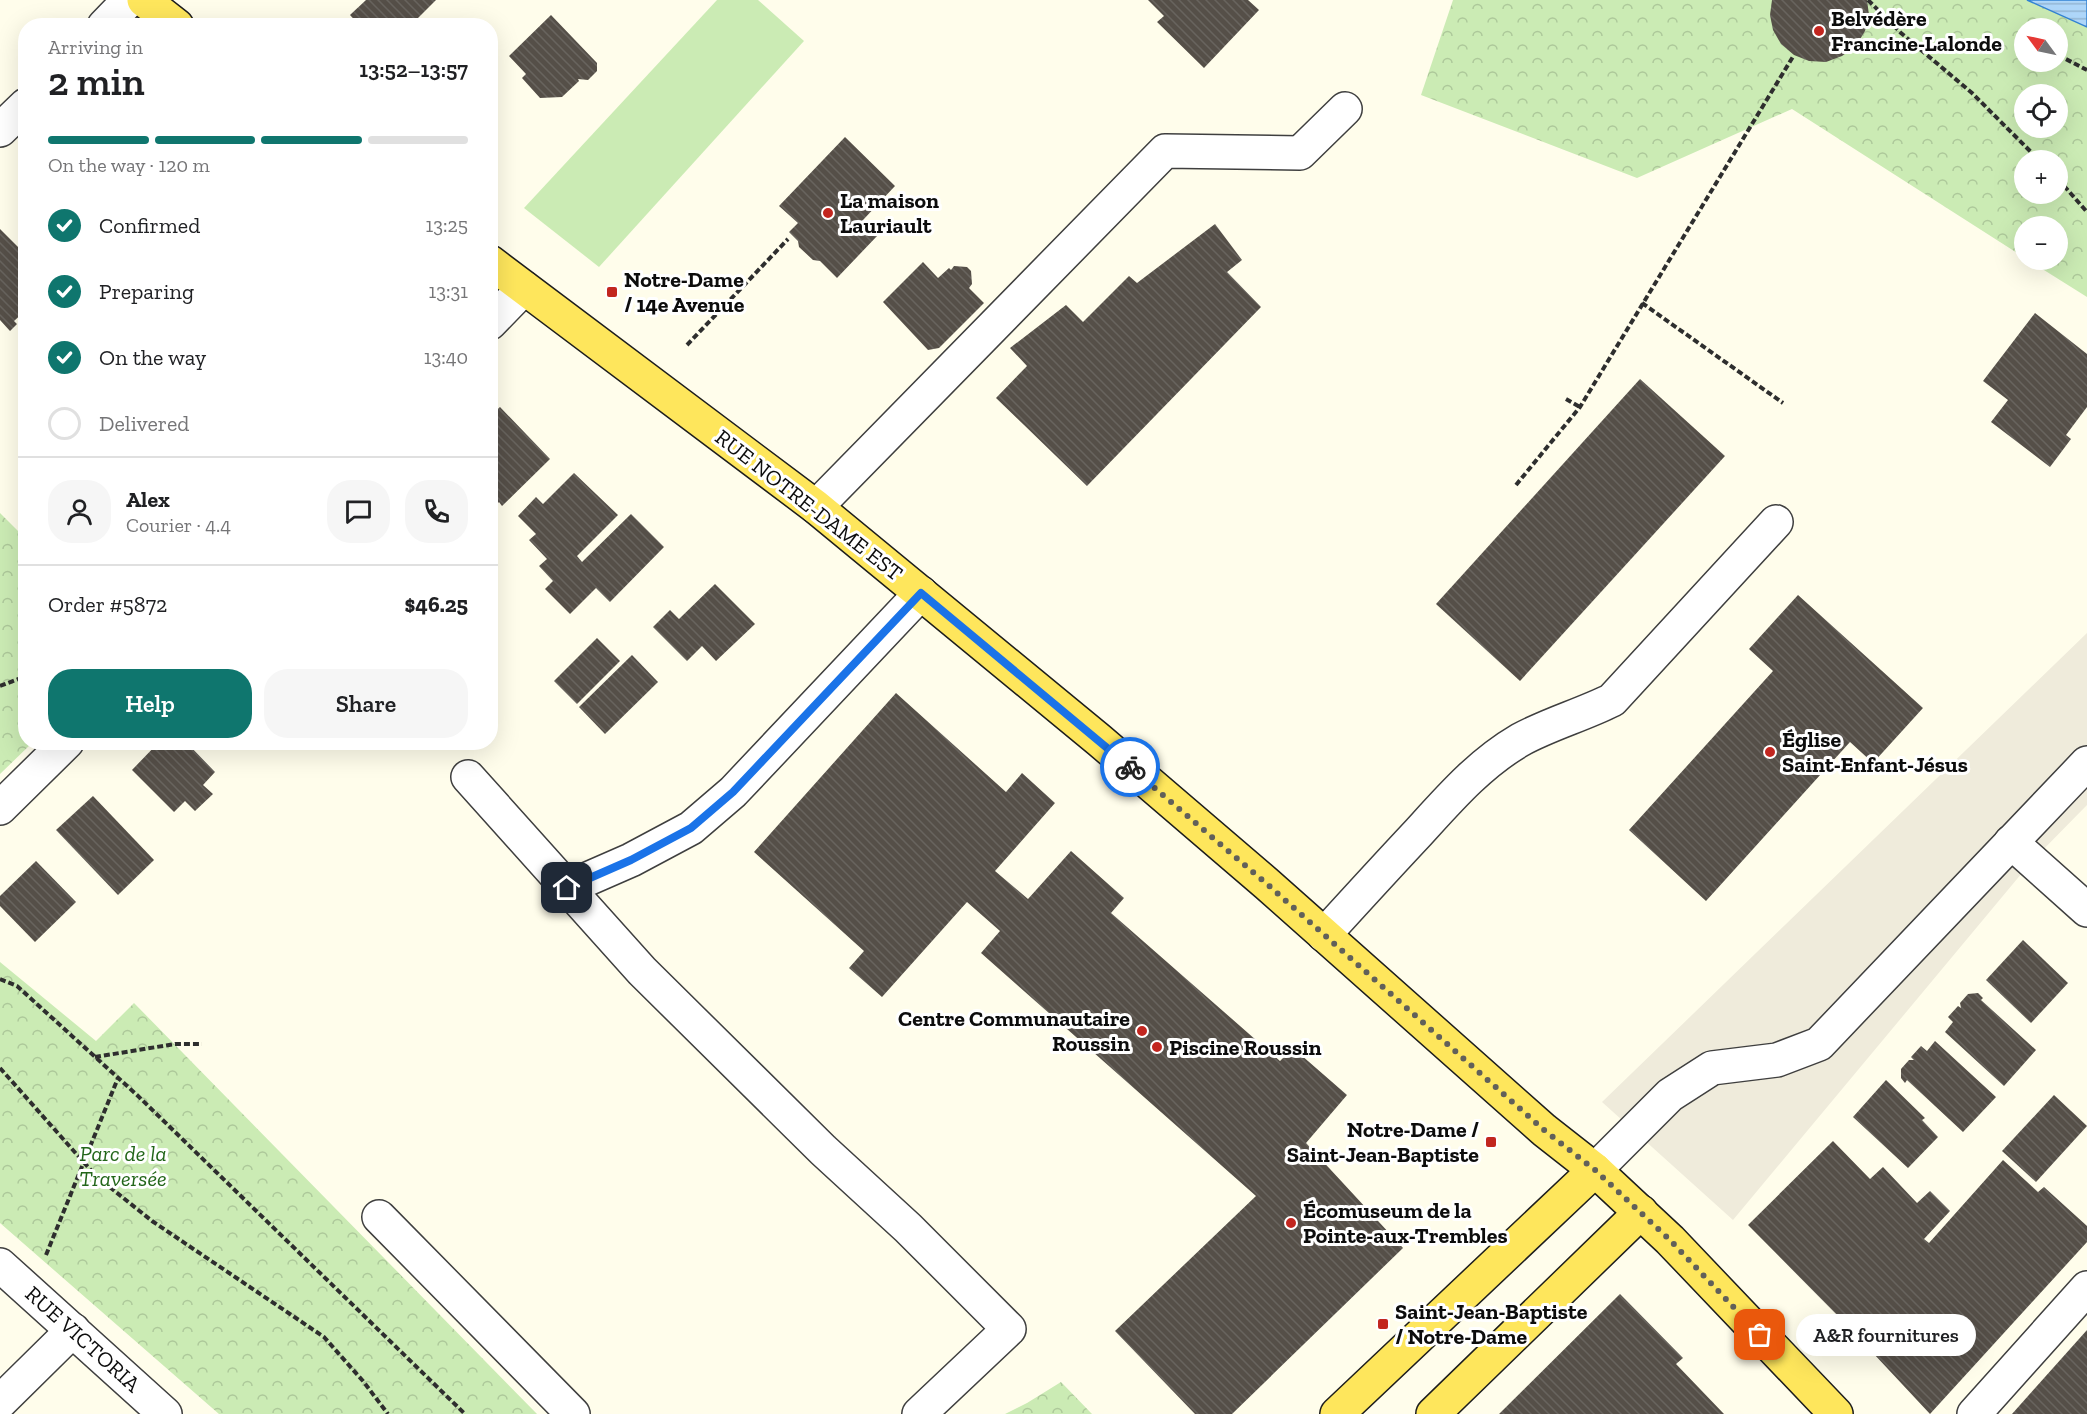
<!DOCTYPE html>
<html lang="en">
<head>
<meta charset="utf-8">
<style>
  body { margin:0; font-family:"Zilla Slab",serif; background:#f6f6f6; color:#202124; height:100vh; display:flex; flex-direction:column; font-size:22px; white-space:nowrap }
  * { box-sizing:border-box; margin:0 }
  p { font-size:20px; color:#757577 }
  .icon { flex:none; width:33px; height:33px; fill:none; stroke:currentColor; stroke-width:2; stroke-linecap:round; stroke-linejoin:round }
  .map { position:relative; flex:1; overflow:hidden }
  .side { position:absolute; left:18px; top:18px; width:480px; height:732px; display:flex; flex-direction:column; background:#fff; border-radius:24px; box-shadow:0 6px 24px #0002 }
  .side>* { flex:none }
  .needle { width:39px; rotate:303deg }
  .fabs { position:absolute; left:2014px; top:18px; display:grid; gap:12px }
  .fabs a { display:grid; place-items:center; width:54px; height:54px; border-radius:50%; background:#fff; box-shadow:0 6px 24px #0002; font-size:30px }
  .pin { position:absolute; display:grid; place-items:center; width:51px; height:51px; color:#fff; margin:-26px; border-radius:12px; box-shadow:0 3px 9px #0006 }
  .courier { position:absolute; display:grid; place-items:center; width:60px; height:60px; margin:-30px; border:4px solid #1a73e8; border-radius:50%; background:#fff; color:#222; box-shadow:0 2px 8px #0007 }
  .bubble { position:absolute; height:42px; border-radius:21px; background:#fff; box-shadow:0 6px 24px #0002; font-size:20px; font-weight:600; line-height:42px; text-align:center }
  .overview em { font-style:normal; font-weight:600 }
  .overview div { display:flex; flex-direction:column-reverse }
  .overview { display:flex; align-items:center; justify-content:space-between; height:102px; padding:0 30px }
  h1 { font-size:39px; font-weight:600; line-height:45px }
  .bar { display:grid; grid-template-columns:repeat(4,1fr); gap:9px 6px; align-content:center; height:72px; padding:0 30px }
  .bar i { height:8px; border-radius:4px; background:#e0e0e0 }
  .bar .selected { background:#0f766e }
  .bar p { grid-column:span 4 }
  .line { display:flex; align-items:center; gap:15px; padding:0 30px; border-top:2px solid #e0e0e0 }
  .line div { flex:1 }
  .round { display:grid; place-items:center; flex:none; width:63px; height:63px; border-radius:24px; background:#f6f6f6 }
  ol { padding:0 30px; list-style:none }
  li { display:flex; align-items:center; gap:18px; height:66px }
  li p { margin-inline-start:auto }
  li .icon { padding:6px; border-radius:50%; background:#0f766e; color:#fff; stroke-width:4 }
  li:last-child { color:#757577 }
  li i { width:33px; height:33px; border:3px solid #e0e0e0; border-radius:50% }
  .action { display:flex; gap:12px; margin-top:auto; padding:12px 30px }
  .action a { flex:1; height:69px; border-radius:24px; background:#0f766e; color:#fff; font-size:24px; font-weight:600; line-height:69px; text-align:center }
  .action a+a { background:#f6f6f6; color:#202124 }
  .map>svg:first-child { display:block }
</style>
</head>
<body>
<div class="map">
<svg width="2087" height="1414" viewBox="0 0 2087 1414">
  <defs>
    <pattern id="park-crowns" width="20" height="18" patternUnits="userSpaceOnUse" patternTransform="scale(1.5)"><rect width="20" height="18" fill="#cbebb4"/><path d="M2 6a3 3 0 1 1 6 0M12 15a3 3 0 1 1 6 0" fill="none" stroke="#adc89a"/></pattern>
    <pattern id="water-rules" width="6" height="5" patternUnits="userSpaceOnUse" patternTransform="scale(1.5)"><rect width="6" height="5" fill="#aed6f9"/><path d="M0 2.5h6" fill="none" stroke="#94b6d4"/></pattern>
    <pattern id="building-back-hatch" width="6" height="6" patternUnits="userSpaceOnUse" patternTransform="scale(1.5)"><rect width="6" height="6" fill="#554f48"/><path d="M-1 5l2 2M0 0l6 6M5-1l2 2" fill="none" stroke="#68645e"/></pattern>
  </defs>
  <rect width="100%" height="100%" fill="#fffdeb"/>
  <polygon fill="#cbebb4" points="717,0 758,0 804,41 599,267 524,208"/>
  <g fill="url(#park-crowns)" fill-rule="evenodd">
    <path d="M 1453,0 L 2027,0 L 2087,27 L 2087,297 L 2028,260 L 2058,260 L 2058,226 L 2025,226 L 2025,258 L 1792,109 L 1637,178 L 1421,95 ZM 2025,28 L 2058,28 L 2058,62 L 2025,62 ZM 2025,94 L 2058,94 L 2058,128 L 2025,128 ZM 2025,160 L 2058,160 L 2058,194 L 2025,194 Z"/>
    <polygon points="0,513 25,538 26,742 32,743 0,774"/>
    <polygon points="0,962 96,1041 134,1003 537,1414 219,1414 0,1223"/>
    <polygon points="1061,1382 1092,1414 1005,1414 1027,1403"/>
  </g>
  <polygon fill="#efebdb" points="2087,633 2087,805 2032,861 1733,1220 1602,1102"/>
  <polygon fill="url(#water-rules)" stroke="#3283d3" stroke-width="1.5" points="2027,0 2087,0 2087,27"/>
  <g fill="url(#building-back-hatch)">
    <polygon points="366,0 436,0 410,26 360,26 350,15"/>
    <polygon points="1148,0 1248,0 1259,10 1204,68 1157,22 1164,16"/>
    <polygon points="1772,0 1867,0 1869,15 1865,31 1856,46 1842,56 1826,62 1809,61 1794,55 1781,44 1773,30 1770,15"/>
    <polygon points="551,15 597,63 597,71 588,80 578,79 579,81 562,97 540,98 522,78 526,74 509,56"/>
    <polygon points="845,137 895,186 863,220 878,235 837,278 820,261 813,260 799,247 798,241 789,232 798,223 779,206"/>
    <polygon points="1215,224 1242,260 1227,272 1261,307 1087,486 996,398 1027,366 1010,348 1066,305 1083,322 1129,276 1137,283"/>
    <polygon points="0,229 26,255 26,310 14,321 17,324 10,331 0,320"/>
    <polygon points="923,262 938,278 949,268 951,270 954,266 967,267 971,271 972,284 969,288 984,303 939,348 928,350 883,302"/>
    <polygon points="2035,313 2087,354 2087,407 2066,435 2071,439 2050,467 1991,422 2008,400 1983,381"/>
    <polygon points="1640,379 1725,456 1520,681 1436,604"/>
    <polygon points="500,407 550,459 502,506 499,502 494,507 490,504 490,416"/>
    <polygon points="574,473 618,515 577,556 582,562 631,514 664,547 610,602 596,588 570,614 545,589 553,581 539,566 547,559 529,540 536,534 518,516 536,497 543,504"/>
    <polygon points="715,584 755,624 716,661 702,646 687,661 653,627 670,610 679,619"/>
    <polygon points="1798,595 1923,708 1873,763 1850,742 1706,901 1629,830 1773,671 1749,649"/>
    <polygon points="597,638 620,661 577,704 554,681"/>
    <polygon points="632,655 658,682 605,734 579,707"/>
    <polygon points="896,693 1006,792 1022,773 1055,803 995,871 1028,899 1071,851 1124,898 1111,913 1280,1061 1293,1048 1347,1095 1306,1143 1403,1248 1232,1414 1195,1414 1115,1331 1256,1196 981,953 1000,931 967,902 882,997 849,968 864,951 754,852"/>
    <polygon points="159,742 186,742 215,772 203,785 213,794 195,811 185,801 174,812 132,770"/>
    <polygon points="93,796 154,860 118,895 56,830"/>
    <polygon points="36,861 76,902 35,942 0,906 0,896"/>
    <polygon points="2023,940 2068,983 2031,1023 1986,980"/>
    <polygon points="1978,993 1983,998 1981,1000 2036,1050 2004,1086 1945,1032 1953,1022 1948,1017 1958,1006 1961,1008 1960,1003 1968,994"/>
    <polygon points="1935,1041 1996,1097 1963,1132 1907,1080 1905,1083 1901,1078 1901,1069 1909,1060 1914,1060 1911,1057 1921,1046 1927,1051"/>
    <polygon points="1886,1080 1925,1118 1922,1120 1938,1137 1908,1168 1853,1117"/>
    <polygon points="2054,1095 2087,1126 2036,1182 2002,1151"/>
    <polygon points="1833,1141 1870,1179 1883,1167 1917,1203 1930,1191 1950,1211 1924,1239 1929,1243 2003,1160 2038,1192 2044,1187 2087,1226 2087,1242 1930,1414 1845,1323 1748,1225"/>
    <polygon points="1620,1294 1683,1358 1676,1364 1724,1414 1499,1414"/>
    <polygon points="2087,1330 2087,1414 2012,1414"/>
  </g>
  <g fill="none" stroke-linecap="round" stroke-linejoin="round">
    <defs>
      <g id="minor">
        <polyline points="104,26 129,0"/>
        <polyline points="0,130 26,105"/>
        <polyline points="490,323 524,288"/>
        <polyline points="816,507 1165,151 1300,153 1345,109"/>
        <polyline points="468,777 642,971 823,1150 908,1228 1009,1329 919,1414"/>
        <polyline points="0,808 67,742"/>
        <polyline points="2011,842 2087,910"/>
        <polyline points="567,888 631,860 691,828 733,792 921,593"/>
        <path d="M 1324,935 C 1355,901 1386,867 1418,833 C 1449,799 1479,764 1520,740 C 1549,724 1582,715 1612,700 L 1776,522"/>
        <polyline points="1595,1170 1670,1095 1712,1068 1777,1060 1819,1044 2087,763"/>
        <polyline points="379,1217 573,1414"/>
        <polyline points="0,1265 165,1414"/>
        <polyline points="0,1402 73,1330"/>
        <polyline points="1974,1414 2087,1288"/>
      </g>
      <g id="major">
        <polyline points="144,0 177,26"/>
        <polyline points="490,262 816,507 1099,740 1267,884 1544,1130 1595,1170 1670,1240 1836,1414"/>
        <polyline points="1337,1414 1595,1170"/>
        <polyline points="1433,1414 1641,1212"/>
      </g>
    </defs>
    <use href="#minor" stroke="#3f3f3f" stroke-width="36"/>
    <use href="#major" stroke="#1d1d1d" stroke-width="36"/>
    <g stroke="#2e2e2e" stroke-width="4" stroke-dasharray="6 3" stroke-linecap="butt">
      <polyline points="1868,0 1901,33 1972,93 2039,160"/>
      <polyline points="2058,55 2087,70"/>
      <polyline points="2058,179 2087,212"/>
      <polyline points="1642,303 1783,403"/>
      <polyline points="687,345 788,239"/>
      <polyline points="1566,399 1580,407"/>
      <polyline points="1516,485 1580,407 1794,55"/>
      <polyline points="0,686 26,676"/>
      <polyline points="0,979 17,986 137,1095 465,1414"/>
      <polyline points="95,1057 175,1044 202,1044"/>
      <polyline points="0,1068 96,1176 152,1221 324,1337 363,1381 388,1414"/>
      <polyline points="46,1255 118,1078"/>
    </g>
    <use href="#minor" stroke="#fff" stroke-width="33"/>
    <use href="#major" stroke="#fee65c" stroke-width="33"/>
  </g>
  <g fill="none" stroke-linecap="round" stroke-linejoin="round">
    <polyline stroke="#61605a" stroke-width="6" stroke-dasharray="0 10.8" points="1130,767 1267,884 1544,1130 1595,1170 1670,1240 1760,1335"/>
    <polyline stroke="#1a73e8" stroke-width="8" points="567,888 631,860 691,828 733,792 921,593 1130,767"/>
  </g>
  <g fill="#c2261f" stroke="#fff" stroke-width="2">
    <circle cx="1819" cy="31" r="6"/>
    <circle cx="828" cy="213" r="6"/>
    <rect x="606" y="286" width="12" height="12" rx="3"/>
    <circle cx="1770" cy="752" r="6"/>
    <circle cx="1142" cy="1031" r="6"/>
    <circle cx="1157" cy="1047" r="6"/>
    <rect x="1485" y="1136" width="12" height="12" rx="3"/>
    <circle cx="1291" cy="1223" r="6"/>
    <rect x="1377" y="1318" width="12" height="12" rx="3"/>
  </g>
  <g text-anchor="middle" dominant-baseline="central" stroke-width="6" stroke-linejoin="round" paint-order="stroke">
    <g font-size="22" font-weight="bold" fill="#0c0c0c" stroke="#fff" text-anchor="start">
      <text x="1831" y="18">Belvédère<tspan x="1831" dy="25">Francine-Lalonde</tspan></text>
      <text x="840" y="200">La maison<tspan x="840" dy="25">Lauriault</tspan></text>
      <text x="624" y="279">Notre-Dame<tspan x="624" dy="25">/ 14e Avenue</tspan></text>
      <text x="1782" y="739">Église<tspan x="1782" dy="25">Saint-Enfant-Jésus</tspan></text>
      <text x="1130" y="1018" text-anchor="end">Centre Communautaire<tspan x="1130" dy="25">Roussin</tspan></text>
      <text x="1169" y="1047">Piscine Roussin</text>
      <text x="1479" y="1129" text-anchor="end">Notre-Dame /<tspan x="1479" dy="25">Saint-Jean-Baptiste</tspan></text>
      <text x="1303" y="1210">Écomuseum de la<tspan x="1303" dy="25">Pointe-aux-Trembles</tspan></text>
      <text x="1395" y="1311">Saint-Jean-Baptiste<tspan x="1395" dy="25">/ Notre-Dame</tspan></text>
    </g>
    <g font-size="22" fill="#0c0c0c" stroke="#fff">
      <text transform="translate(809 505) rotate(38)">RUE NOTRE-DAME EST</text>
      <text transform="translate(83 1339) rotate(42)">RUE VICTORIA</text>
    </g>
    <g font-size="22" font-style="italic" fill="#23661a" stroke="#fff">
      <text x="123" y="1153">Parc de la<tspan x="123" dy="25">Traversée</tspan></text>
    </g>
  </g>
</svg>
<div class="fabs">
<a><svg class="needle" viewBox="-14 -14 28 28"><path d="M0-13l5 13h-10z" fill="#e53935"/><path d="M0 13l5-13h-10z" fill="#757577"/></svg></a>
<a><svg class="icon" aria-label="locate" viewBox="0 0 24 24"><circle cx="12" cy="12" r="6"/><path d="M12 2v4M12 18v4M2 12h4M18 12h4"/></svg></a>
<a>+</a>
<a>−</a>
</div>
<div class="pin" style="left:1760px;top:1335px;background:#ea580c"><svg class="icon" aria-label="bag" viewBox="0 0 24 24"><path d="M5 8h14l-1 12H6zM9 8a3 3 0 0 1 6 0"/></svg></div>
<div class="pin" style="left:567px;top:888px;background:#1f2937"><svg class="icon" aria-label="home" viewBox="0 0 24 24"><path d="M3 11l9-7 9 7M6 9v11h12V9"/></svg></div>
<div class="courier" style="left:1130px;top:767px"><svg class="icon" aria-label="bike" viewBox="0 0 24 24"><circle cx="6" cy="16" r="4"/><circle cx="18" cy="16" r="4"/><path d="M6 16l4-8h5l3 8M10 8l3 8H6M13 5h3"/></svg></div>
<div class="bubble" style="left:1796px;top:1314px;width:180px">A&amp;R fournitures</div>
<section class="side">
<div class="overview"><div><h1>2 min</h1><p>Arriving in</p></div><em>13:52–13:57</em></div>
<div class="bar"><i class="selected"></i><i class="selected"></i><i class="selected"></i><i></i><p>On the way · 120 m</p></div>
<ol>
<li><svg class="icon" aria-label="check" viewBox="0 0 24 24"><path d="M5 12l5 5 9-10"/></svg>Confirmed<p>13:25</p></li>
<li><svg class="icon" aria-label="check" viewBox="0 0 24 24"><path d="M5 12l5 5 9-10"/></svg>Preparing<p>13:31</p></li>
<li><svg class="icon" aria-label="check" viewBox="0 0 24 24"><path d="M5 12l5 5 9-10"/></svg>On the way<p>13:40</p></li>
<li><i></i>Delivered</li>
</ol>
<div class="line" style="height:108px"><a class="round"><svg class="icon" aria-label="person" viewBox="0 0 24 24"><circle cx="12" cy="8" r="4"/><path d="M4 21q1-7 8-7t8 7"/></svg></a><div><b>Alex</b><p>Courier · 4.4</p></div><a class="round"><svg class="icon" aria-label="chat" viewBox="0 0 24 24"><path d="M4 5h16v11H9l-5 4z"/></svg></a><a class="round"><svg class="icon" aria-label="phone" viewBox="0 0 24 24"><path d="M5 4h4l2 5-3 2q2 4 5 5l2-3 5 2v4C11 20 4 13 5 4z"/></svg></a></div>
<div class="line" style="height:78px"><div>Order #5872</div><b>$46.25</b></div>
<div class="action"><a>Help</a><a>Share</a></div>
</section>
</div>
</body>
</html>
